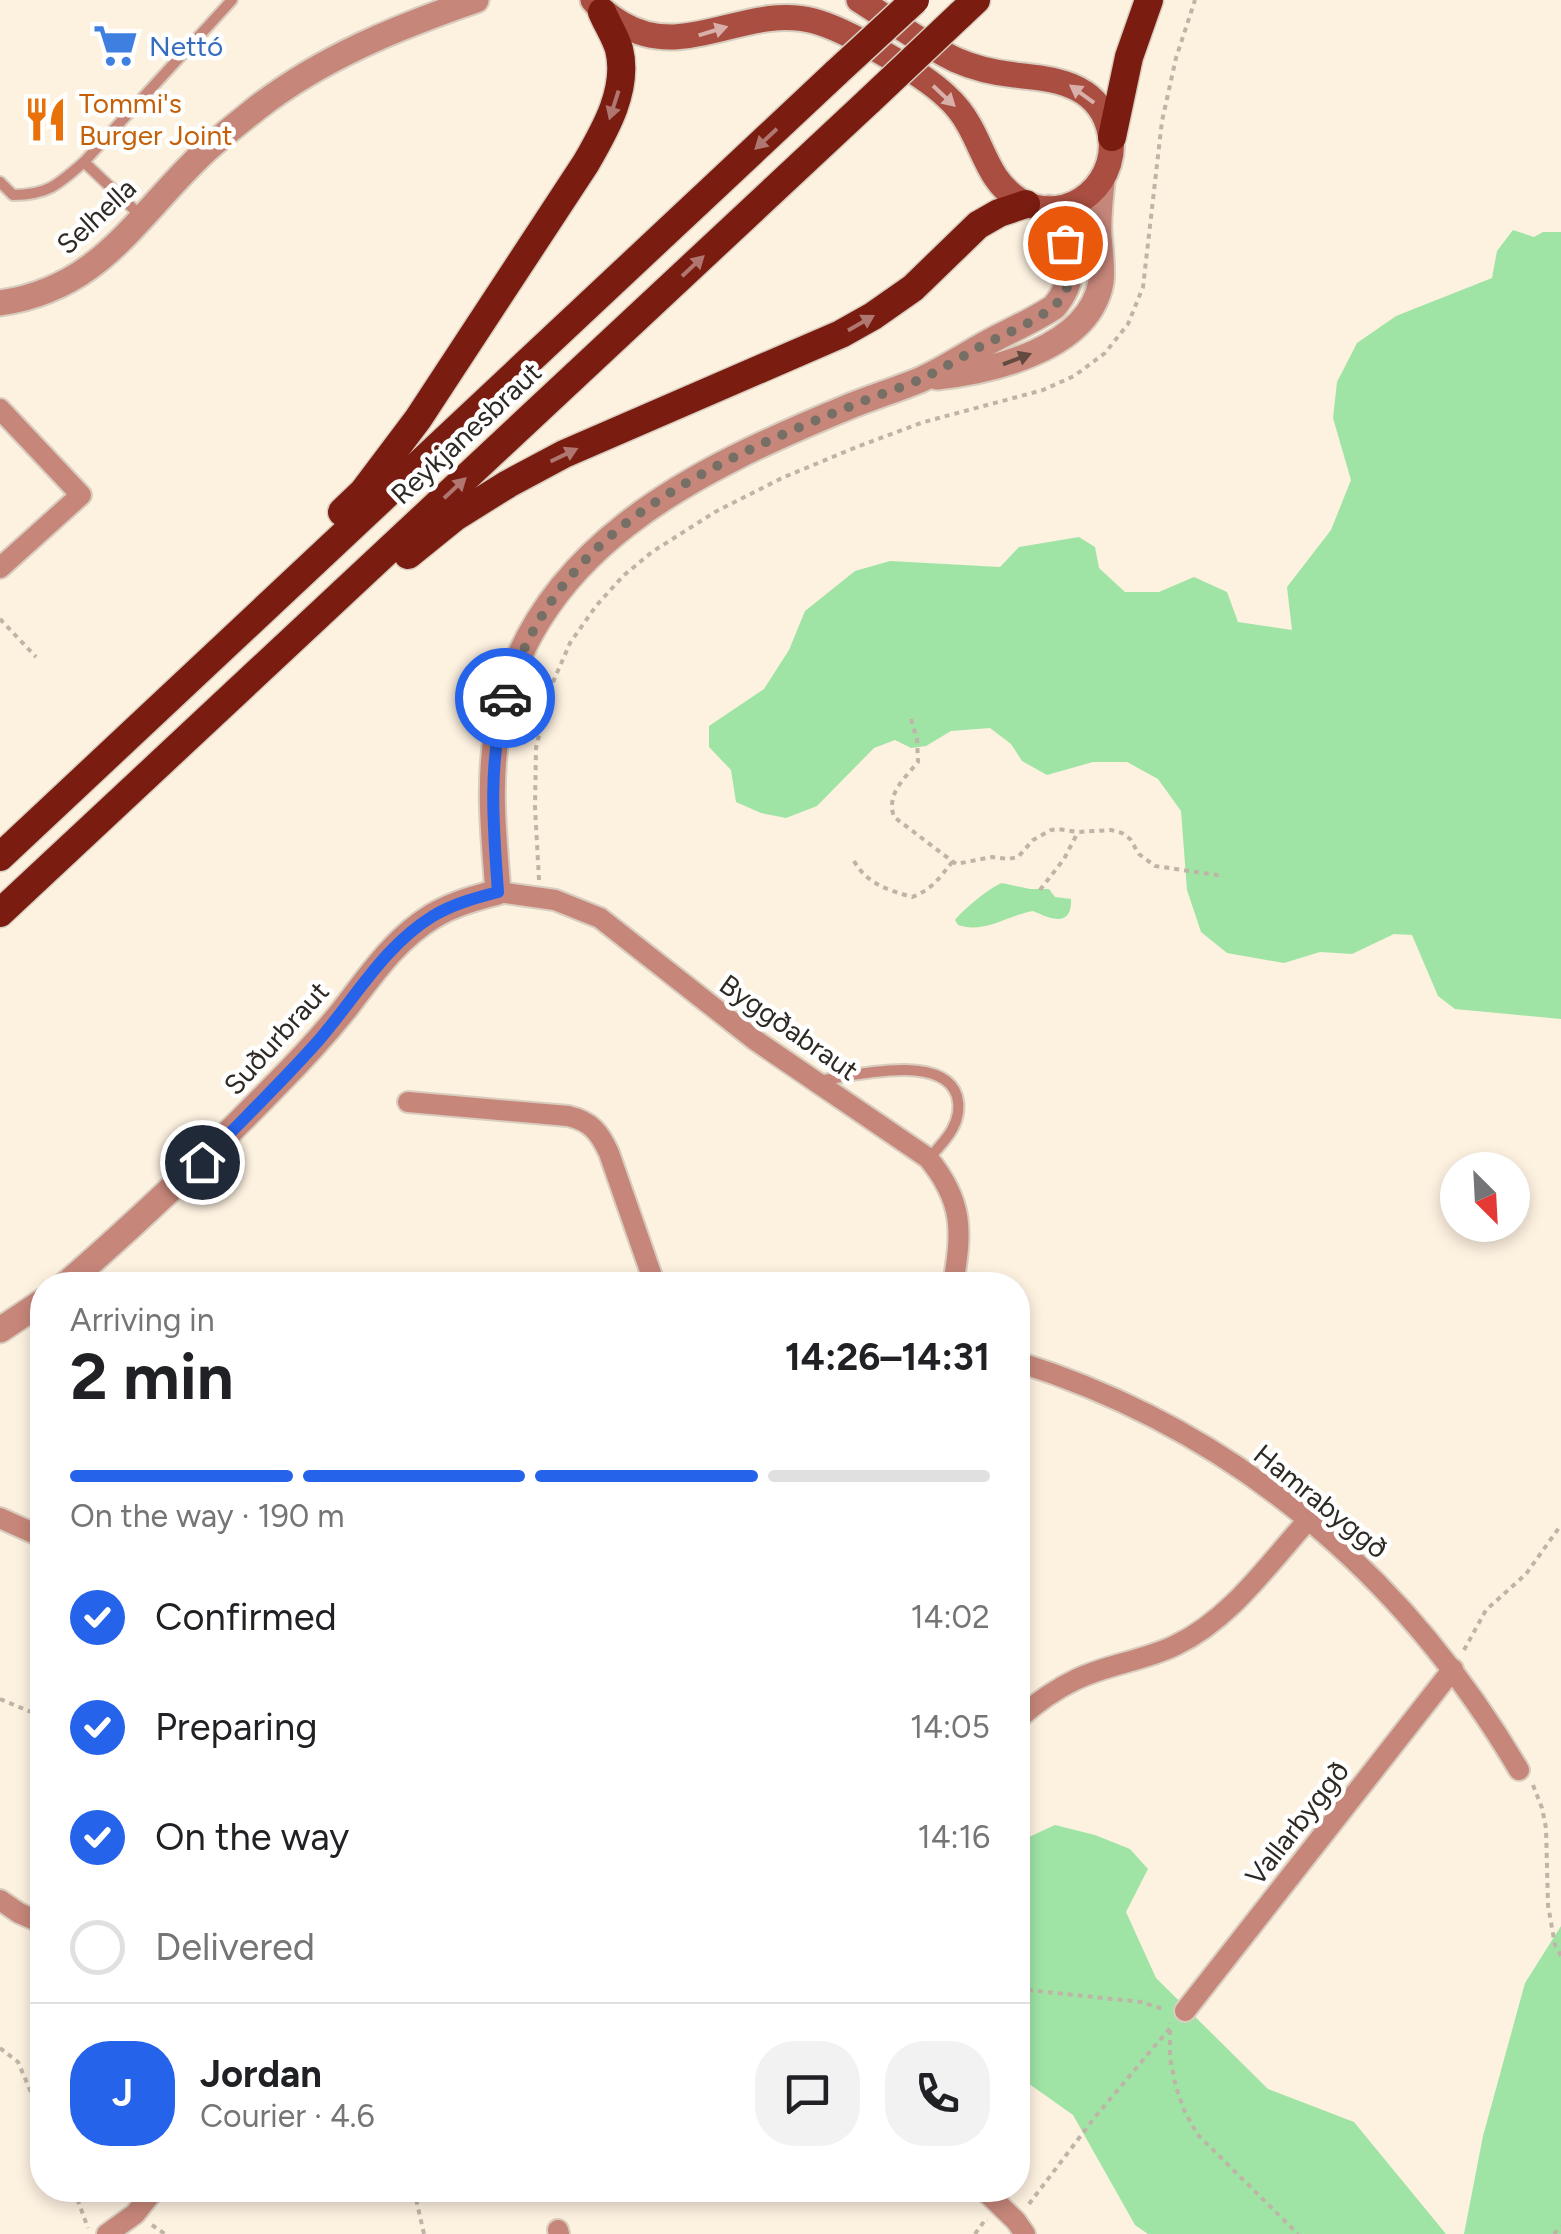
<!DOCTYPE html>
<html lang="en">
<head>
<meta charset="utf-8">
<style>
  body { margin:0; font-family:Figtree,sans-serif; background:#f2f2f2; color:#202124; height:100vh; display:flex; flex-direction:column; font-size:38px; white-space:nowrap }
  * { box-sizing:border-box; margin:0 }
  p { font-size:32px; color:#757577 }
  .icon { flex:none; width:55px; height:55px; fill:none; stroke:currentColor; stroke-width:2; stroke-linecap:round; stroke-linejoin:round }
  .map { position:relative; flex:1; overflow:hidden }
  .panel { position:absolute; left:30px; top:1272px; width:1000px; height:930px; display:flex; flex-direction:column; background:#fff; border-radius:40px; box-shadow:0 5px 15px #0003 }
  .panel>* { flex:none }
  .needle { width:65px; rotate:156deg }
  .controls { position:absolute; left:1440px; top:1152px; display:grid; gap:20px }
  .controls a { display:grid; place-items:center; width:90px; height:90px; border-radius:50%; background:#fff; box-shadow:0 5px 15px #0003; font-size:50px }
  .pin { position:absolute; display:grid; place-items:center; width:85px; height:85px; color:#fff; margin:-42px; border:5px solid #fff; border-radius:50%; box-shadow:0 2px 10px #0007 }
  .courier { position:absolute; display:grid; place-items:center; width:100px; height:100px; margin:-50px; border:8px solid #2563eb; border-radius:50%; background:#fff; color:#222; box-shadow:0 2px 12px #0007 }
  .summary em { font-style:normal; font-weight:700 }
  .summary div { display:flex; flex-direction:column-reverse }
  .summary { display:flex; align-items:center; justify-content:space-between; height:170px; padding:0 40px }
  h1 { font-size:65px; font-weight:700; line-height:75px }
  .bar { display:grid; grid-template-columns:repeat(4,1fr); gap:15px 10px; align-content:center; height:120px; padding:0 40px }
  .bar i { height:12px; border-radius:8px; background:#e0e0e0 }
  .bar .selected { background:#2563eb }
  .bar p { grid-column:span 4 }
  .line { display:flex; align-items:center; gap:25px; padding:0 40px; border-top:2px solid #e0e0e0 }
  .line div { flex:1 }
  .round { display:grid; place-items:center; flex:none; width:105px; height:105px; border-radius:40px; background:#f2f2f2 }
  ol { padding:0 40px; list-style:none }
  li { display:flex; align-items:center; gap:30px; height:110px }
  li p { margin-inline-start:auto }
  li .icon { padding:10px; border-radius:50%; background:#2563eb; color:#fff; stroke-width:4 }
  li:last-child { color:#757577 }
  li i { width:55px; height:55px; border:5px solid #e0e0e0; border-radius:50% }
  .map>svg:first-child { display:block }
</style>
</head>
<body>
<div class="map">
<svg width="1561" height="2234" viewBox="0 0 1561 2234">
  <rect width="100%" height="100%" fill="#fdf1e0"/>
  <g fill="#9fe4a5">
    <polygon points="1513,230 1534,237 1543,232 1561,232 1561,1019 1455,1009 1438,996 1412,935 1394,934 1352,954 1320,952 1284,963 1227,953 1201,932 1187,890 1181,811 1158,779 1127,762 1093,762 1047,775 1022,761 1011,744 990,728 951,731 926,746 911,748 895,740 874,748 817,806 786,818 761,813 736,802 731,770 709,747 709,726 764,689 789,650 805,611 855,571 890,561 1000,567 1019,547 1079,537 1095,547 1099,568 1125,592 1159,592 1194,577 1227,592 1238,622 1292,630 1287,587 1331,530 1351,480 1333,418 1337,382 1357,343 1396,316 1492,278 1497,251"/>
    <path d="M 1002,883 L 1030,889 L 1049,889 L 1055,897 L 1071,899 C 1072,928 1051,919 1033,911 C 1008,915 984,934 958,925 L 955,920 C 964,909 989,888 1002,883 Z"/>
    <polygon points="1055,1825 1095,1835 1130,1849 1148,1869 1126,1912 1156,1978 1268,2089 1354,2122 1446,2234 1148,2234 1135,2225 1073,2115 1018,2076 1018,1842"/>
    <polygon points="1561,1926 1561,2234 1464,2234 1483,2136 1525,1983"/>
  </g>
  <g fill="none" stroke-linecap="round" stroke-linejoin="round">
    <defs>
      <g id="service">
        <polyline points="84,162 142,217"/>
        <path d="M 0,182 L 13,195 C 48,195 59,184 84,162 L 232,0"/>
        <path d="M 818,1081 C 851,1076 943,1052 957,1096 C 964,1122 945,1141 929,1158"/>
      </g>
      <g id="minor">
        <polyline points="0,409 81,495 0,568"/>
        <path d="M 498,892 L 555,900 L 600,918 L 755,1040 L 928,1158 C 964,1202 962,1231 953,1285"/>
        <path d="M 408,1102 L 568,1116 C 591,1121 600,1133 609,1153 L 655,1285"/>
        <path d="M 1018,1362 C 1235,1430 1404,1575 1519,1770"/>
        <polyline points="0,1518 42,1537"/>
        <path d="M 1018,1719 C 1035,1704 1054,1690 1075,1680 C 1107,1664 1144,1661 1176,1645 C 1231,1619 1269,1563 1309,1519"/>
        <polyline points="0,1900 19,1913 42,1923"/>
        <polyline points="1185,2011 1453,1669"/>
        <polyline points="984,2190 1016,2221 1025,2234"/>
        <polyline points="558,2230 559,2234"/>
        <polyline points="107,2234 135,2214 154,2190"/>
      </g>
      <g id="tertiary">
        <path d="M 0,303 C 96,289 131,225 193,163 C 212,143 236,125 257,108 C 323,57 398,27 476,0"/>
        <path d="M 937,377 C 992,371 1089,349 1101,282 C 1103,267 1100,251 1099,236 C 1098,218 1100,200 1102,182"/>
        <path d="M 65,1285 C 139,1221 209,1154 277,1084 C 301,1060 323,1036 344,1010 C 371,975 395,939 433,916 C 453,904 475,898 498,892 C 494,838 488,785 497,732 C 526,550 695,470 848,407 C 872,397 896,390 920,380 C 943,370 965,355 987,343 C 1009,331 1033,321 1054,307 C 1084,272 1065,244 1049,208"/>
        <polyline points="0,1330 42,1302"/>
      </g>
      <path id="secondary" d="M 593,0 C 601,11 610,17 622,24 C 686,62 746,3 814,21 C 845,29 922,73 946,96 C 955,104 963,114 969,125 C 985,153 990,182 1019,200 C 1069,230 1126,179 1108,125 C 1095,83 1053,79 1015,75 C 996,73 974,68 956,60 C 922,44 891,20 859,0"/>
      <g id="trunk">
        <polyline points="960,15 976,0"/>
        <polyline points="1112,137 1129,57 1149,0"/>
        <path d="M 342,512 L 363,492 L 418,419 L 586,163 C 605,130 629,89 619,49 C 615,36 607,24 602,12"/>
        <polyline points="408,555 455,517 508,484 564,454 841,334 873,316 913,288 978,225 999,213 1026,204"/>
        <polyline points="0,857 837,72"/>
        <polyline points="0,913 870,100"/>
      </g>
    </defs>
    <use href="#service" stroke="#d8cdbe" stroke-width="14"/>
    <use href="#minor" stroke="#d8cdbe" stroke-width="24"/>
    <use href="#tertiary" stroke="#d8cdbe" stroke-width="29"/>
    <use href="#secondary" stroke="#d8cdbe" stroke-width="29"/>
    <use href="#trunk" stroke="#d8cdbe" stroke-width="31"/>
    <g stroke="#beb5a7" stroke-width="4" stroke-dasharray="5 5" stroke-linecap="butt">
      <polyline points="0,619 36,657"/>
      <path d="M 911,719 L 917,739 L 918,762 C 904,779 886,794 894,817 L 956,864 L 992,857 L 1008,859 L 1018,857 L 1033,840 L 1051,830 L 1058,829 L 1078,832 L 1111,830 L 1122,833 L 1130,839 L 1139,854 L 1155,866 L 1224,876"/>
      <path d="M 854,861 C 867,884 888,890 912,897 C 932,890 940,877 953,861"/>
      <polyline points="539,880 535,807 536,748 550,689 570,643 596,606 623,576 652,552 715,512 782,478 859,446 924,422 1043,390 1074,376 1105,353 1128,324 1143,287 1162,121 1176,58 1195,0"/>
      <polyline points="1040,890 1064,859 1078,832"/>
      <polyline points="1464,1650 1486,1610 1526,1574 1561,1525"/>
      <polyline points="0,1699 31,1712 42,1714"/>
      <polyline points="31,1712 42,1690"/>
      <polyline points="1533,1785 1542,1808 1546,1828 1548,1905 1555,1945 1561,1956"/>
      <polyline points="1018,1989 1141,2002 1166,2010"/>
      <polyline points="1170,2030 1170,2058 1176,2087 1184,2110 1197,2134 1298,2234"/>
      <polyline points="0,2048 18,2062 42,2118"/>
      <polyline points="74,2190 88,2228"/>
      <polyline points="414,2190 424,2234"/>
      <polyline points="1029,2204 1095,2117 1170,2028 1170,2023"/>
      <polyline points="152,2225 165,2234"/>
      <polyline points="975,2234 985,2220 988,2220"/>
      <polyline points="1554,2234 1561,2226"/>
    </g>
    <use href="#service" stroke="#c6867a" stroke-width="10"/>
    <use href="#minor" stroke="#c6867a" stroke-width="20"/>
    <use href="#tertiary" stroke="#c6867a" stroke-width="25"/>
    <use href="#secondary" stroke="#a94e40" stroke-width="25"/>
    <use href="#trunk" stroke="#7a1c10" stroke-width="28"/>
    <defs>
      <g id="trunk-bridge">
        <polyline points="837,72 915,0"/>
        <polyline points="870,100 960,15"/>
      </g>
    </defs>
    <use href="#trunk-bridge" stroke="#d8cdbe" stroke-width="31" stroke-linecap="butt"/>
    <use href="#trunk-bridge" stroke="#7a1c10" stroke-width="28"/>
  </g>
  <defs><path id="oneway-solid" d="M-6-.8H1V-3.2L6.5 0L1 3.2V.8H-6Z" transform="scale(2.5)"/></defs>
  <g fill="#d8afa9">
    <use href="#oneway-solid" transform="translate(713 31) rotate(-17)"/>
    <use href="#oneway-solid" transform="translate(1082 94) rotate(-144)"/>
    <use href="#oneway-solid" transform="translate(944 96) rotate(43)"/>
  </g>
  <g fill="#af7770">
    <use href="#oneway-solid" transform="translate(614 105) rotate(108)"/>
    <use href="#oneway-solid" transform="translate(766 139) rotate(137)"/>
    <use href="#oneway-solid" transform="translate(693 266) rotate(-43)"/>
    <use href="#oneway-solid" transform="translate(861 323) rotate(-30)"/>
    <use href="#oneway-solid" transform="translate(564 455) rotate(-26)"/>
    <use href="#oneway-solid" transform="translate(455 488) rotate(-43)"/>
  </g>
  <use fill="#634a41" href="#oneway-solid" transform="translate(1017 359) rotate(-21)"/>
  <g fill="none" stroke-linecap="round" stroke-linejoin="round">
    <path stroke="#766f65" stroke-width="10" stroke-dasharray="0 18" d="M 505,698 C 529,623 567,569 629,521 C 695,471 774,437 851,406 C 874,396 899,389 921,379 C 942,369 962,357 981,346 C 1001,336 1039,320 1054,306 C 1073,289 1073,265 1065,243"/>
    <path stroke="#2563eb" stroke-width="12" d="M 202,1162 C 241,1121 282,1082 319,1040 C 356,997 384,946 433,916 C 453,904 475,898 498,892 C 493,824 488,765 505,698"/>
  </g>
  <defs>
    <symbol id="supermarket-bare" viewBox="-9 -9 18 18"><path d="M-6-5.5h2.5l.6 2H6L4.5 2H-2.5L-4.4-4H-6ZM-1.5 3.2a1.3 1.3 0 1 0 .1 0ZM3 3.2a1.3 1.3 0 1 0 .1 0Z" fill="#3f7fe0" stroke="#fff" stroke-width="2.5" paint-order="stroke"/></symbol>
    <symbol id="restaurant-bare" viewBox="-9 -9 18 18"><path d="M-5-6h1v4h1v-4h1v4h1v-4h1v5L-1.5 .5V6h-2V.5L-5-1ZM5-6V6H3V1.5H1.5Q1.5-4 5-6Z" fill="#e8710a" stroke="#fff" stroke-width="2.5" paint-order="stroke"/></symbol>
  </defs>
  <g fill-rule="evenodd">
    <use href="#supermarket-bare" x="84" y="14" width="63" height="63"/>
    <use href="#restaurant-bare" x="14" y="88" width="63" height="63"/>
  </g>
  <g text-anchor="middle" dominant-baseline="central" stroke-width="9" stroke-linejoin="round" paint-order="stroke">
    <g font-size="28" fill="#366cbe" stroke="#fff" text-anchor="start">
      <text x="149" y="46">Nettó</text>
    </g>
    <g font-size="28" fill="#c56008" stroke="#fff" text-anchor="start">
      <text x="79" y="103">Tommi's<tspan x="79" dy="32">Burger Joint</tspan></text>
    </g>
    <g font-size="28" fill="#2e2923" stroke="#fff">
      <text transform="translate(96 216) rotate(-43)">Selhella</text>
      <text transform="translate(466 433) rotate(-43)">Reykjanesbraut</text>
      <text transform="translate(789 1027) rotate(35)">Byggðabraut</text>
      <text transform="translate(276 1038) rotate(-48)">Suðurbraut</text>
      <text transform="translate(1321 1501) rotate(39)">Hamrabyggð</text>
      <text transform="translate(1297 1823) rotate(-52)">Vallarbyggð</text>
    </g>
  </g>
</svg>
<div class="controls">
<a><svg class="needle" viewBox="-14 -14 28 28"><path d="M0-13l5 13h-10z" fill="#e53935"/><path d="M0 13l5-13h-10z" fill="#757577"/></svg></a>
</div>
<div class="pin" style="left:1065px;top:243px;background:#ea580c"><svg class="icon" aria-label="bag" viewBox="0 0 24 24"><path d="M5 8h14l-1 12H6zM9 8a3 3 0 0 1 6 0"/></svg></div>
<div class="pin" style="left:202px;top:1162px;background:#1f2937"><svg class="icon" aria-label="home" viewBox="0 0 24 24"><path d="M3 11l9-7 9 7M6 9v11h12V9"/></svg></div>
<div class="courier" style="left:505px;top:698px"><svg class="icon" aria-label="car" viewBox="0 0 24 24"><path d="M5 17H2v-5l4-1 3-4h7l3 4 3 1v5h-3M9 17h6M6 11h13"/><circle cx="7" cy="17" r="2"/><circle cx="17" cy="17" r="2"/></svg></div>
<section class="panel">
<div class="summary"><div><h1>2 min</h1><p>Arriving in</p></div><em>14:26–14:31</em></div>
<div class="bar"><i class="selected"></i><i class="selected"></i><i class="selected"></i><i></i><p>On the way · 190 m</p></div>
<ol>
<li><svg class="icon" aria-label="check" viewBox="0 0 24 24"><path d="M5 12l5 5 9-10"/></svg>Confirmed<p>14:02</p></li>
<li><svg class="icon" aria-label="check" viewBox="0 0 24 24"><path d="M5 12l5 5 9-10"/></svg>Preparing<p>14:05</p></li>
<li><svg class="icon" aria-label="check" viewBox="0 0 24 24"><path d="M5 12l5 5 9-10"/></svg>On the way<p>14:16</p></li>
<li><i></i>Delivered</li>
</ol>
<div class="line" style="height:180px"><b class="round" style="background:#2563eb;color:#fff">J</b><div><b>Jordan</b><p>Courier · 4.6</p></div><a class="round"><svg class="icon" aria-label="chat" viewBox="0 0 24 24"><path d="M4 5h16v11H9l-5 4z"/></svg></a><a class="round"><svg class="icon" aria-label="phone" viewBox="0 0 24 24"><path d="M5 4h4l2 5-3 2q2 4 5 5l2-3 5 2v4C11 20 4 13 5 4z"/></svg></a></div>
</section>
</div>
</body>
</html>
